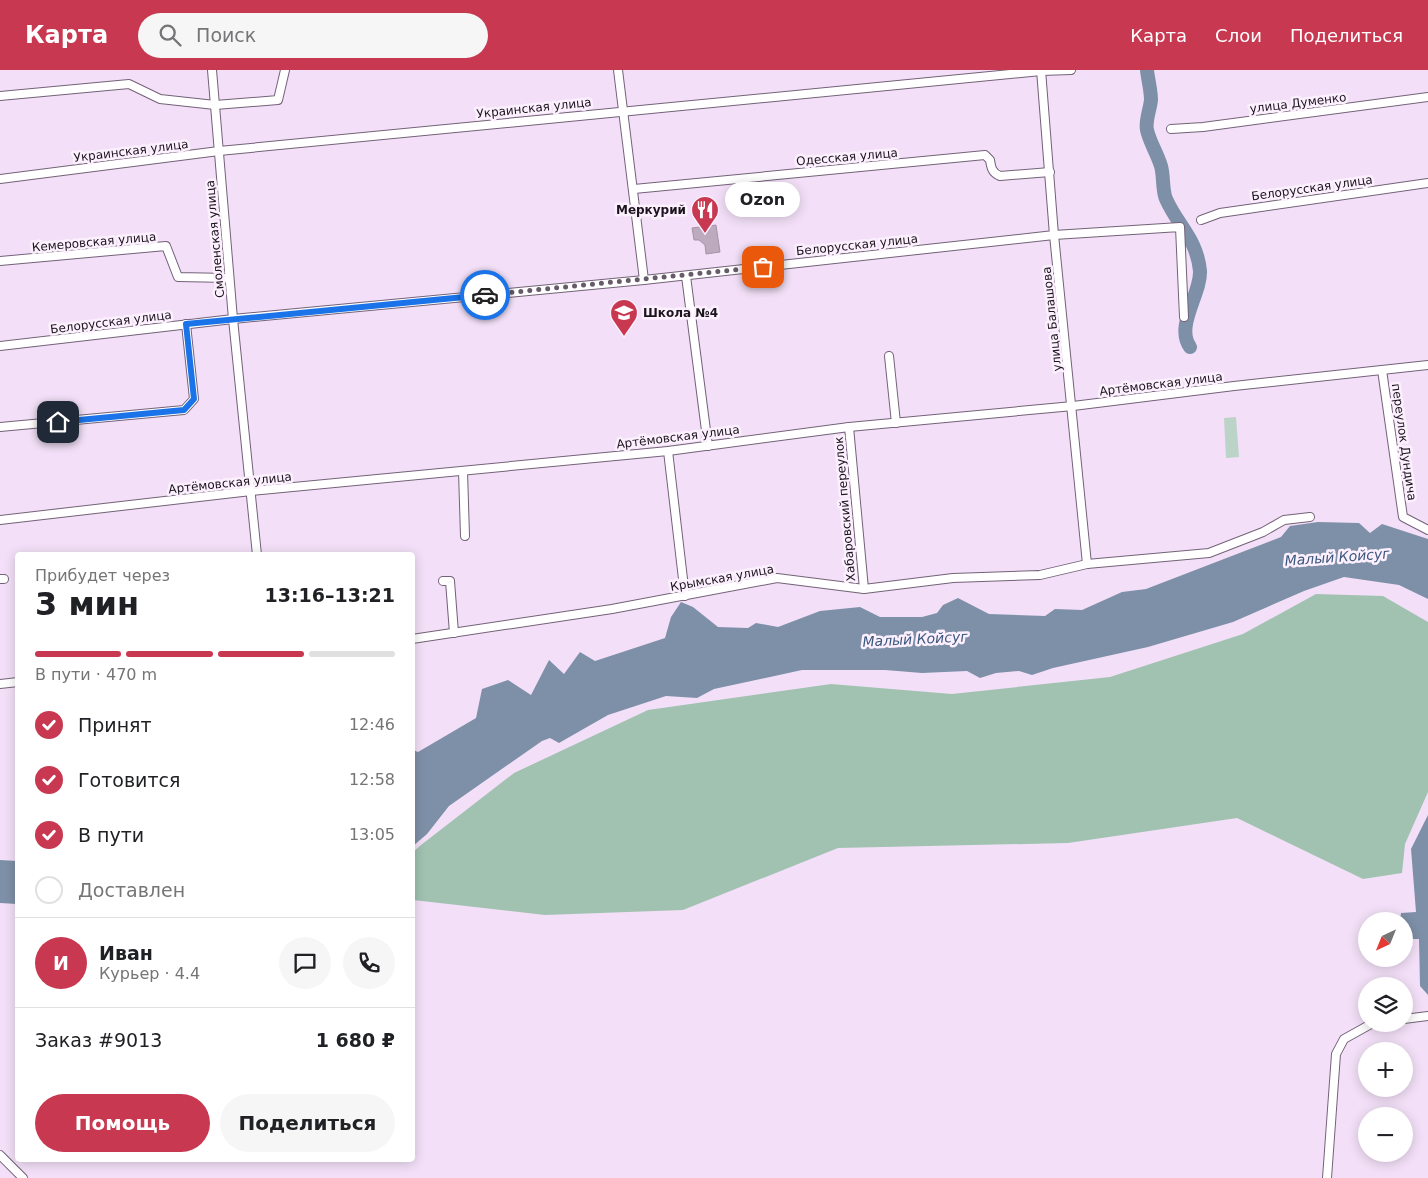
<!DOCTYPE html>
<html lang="ru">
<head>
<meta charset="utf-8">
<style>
  body { margin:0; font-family:"DejaVu Sans",sans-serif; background:#f6f6f6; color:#202124; height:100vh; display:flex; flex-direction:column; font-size:19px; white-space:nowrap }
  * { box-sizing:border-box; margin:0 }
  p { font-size:16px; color:#757577 }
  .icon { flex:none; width:28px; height:28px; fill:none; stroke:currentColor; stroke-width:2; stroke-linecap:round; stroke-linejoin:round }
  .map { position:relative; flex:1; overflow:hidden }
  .details { position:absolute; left:15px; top:482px; width:400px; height:610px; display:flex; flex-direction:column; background:#fff; border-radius:5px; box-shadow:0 2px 12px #0003 }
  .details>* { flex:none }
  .needle { width:32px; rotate:223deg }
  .fabs { position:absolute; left:1358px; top:842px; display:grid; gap:10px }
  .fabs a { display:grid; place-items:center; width:55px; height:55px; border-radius:50%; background:#fff; box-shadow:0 2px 12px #0003; font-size:25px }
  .pin { position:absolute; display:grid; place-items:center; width:42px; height:42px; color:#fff; margin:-21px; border-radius:10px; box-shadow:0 2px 8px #0006 }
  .courier { position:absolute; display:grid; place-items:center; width:50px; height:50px; margin:-25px; border:4px solid #1a73e8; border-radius:50%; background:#fff; color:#222; box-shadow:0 1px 6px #0007 }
  .bubble { position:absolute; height:35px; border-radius:18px; background:#fff; box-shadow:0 2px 12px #0003; font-size:16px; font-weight:700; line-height:35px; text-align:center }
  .summary em { font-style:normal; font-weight:700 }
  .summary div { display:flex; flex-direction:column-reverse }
  .summary { display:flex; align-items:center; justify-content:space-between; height:85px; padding:0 20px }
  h1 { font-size:32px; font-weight:700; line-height:38px }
  .bar { display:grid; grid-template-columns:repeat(4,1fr); gap:8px 5px; align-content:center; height:60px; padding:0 20px }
  .bar i { height:6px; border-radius:4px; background:#e0e0e0 }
  .bar .current { background:#c83850 }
  .bar p { grid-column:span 4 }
  .line { display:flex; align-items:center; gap:12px; padding:0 20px; border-top:1px solid #e0e0e0 }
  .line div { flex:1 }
  .round { display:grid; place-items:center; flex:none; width:52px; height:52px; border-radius:26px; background:#f6f6f6 }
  ol { padding:0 20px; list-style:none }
  li { display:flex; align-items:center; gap:15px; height:55px }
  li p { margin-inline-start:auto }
  li .icon { padding:5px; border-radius:50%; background:#c83850; color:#fff; stroke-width:4 }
  li:last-child { color:#757577 }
  li i { width:28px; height:28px; border:2px solid #e0e0e0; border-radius:50% }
  .button { display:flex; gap:10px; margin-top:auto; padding:10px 20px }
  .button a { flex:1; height:58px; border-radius:30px; background:#c83850; color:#fff; font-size:20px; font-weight:700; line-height:58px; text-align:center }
  .button a+a { background:#f6f6f6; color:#202124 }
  header { display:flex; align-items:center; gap:30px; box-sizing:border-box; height:70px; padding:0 25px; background:#c83850; color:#fff }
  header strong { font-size:24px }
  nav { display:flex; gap:28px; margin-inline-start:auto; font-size:18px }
  .search { width:350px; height:45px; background:#f6f6f6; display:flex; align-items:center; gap:12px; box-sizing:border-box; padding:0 18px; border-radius:28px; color:#757577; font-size:19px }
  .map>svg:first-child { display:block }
</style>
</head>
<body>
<header>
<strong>Карта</strong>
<div class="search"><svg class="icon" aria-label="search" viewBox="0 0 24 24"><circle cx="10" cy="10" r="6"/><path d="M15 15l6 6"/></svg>Поиск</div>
<nav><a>Карта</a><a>Слои</a><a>Поделиться</a></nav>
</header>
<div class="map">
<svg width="1428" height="1108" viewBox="0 0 1428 1108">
  <rect width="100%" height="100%" fill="#f3e0f8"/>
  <polygon fill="#bcd3c7" points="1236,347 1239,387 1226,388 1224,348"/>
  <polygon fill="#a1c2b1" points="1316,524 1383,526 1428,552 1428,722 1405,774 1402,803 1363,809 1237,748 1068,773 838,778 683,840 545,845 413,830 413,782 421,775 514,703 648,640 831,614 952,624 1110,607 1243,564"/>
  <g fill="#7e90a8">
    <polygon points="1318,452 1359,453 1370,463 1382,454 1428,469 1428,529 1399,515 1344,507 1304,521 1233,552 1148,577 1053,598 1032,605 1019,601 996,603 980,608 967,601 922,603 885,600 802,600 714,619 697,628 666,626 608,645 559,673 550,668 542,671 449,736 427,764 413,776 413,680 418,682 476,648 482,619 508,610 531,625 549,590 564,604 580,582 595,591 665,568 671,547 681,532 693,537 718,557 748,558 756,553 778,557 820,541 860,537 880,547 922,547 937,543 943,535 958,528 989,544 1045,546 1055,539 1082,540 1122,522 1146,519 1281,467 1290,456"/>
    <polygon points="1428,745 1428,925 1420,916 1419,869 1404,869 1404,851 1400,851 1401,843 1416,842 1411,779"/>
    <polygon points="0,790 17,791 17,834 0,833"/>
  </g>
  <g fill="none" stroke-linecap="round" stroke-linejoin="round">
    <path stroke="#7e90a8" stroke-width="14" d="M 1147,0 C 1148,10 1151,20 1151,30 C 1150,40 1145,51 1147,60 C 1150,73 1157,83 1161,96 C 1164,106 1162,120 1166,129 C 1178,156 1197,169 1200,201 C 1201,224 1175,256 1190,277"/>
  </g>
  <polygon fill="#beaabf" stroke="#a793a8" points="716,155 720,182 706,184 705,175 699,170 694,170 692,158"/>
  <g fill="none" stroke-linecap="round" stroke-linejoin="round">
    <defs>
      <g id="street">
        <polyline points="212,0 233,249 257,485"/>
        <polyline points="618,0 644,210"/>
        <polyline points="1041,0 1054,165 1087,494"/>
        <polyline points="0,26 129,14 160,29 215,35 278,30 285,0"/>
        <polyline points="1171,59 1203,57 1428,27"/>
        <polyline points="0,109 219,81 1041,1 1071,0"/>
        <path d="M 634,119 L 985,85 L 990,90 C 991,97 992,103 1000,106 L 1050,102"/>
        <polyline points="1201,150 1220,143 1428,113"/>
        <polyline points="0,191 166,176 178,207 229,208"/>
        <polyline points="686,206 708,376"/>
        <polyline points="0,276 233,249 644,210 1054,165 1180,157 1184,247"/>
        <polyline points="889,286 896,353"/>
        <polyline points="1382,300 1403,447 1428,460"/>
        <polyline points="0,357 184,340 194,329 186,254"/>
        <polyline points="849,357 864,519"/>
        <polyline points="668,381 685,526"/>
        <polyline points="463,401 465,466"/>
        <polyline points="0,450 251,421 668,381 849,357 1073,336 1234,316 1428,295"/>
        <polyline points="0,509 4,509"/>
        <polyline points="443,511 450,511 454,563"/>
        <polyline points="412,569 612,539 777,508 864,519 953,508 1040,505 1087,494 1209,483 1263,462 1284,450 1310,447"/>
        <polyline points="0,614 18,612"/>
        <polyline points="1404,949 1428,946"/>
        <polyline points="0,1085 23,1108"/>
        <polyline points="1327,1108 1336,984 1344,969 1371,954"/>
      </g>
    </defs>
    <use href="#street" stroke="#736277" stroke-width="10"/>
    <use href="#street" stroke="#fff" stroke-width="8"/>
  </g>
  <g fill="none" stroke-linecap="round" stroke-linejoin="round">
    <polyline stroke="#675b69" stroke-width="5" stroke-dasharray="0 9" points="485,225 763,197"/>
    <polyline stroke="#1a73e8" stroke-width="6" points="58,352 184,340 194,329 186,254 485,225"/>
  </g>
  <defs>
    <symbol id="restaurant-pin" viewBox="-11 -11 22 30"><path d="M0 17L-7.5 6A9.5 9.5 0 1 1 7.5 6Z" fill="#c83850" stroke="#fcf0fe"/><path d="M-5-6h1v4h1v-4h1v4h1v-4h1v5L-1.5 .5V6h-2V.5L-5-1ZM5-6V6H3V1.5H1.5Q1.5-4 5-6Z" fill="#fff"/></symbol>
    <symbol id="school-pin" viewBox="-11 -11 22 30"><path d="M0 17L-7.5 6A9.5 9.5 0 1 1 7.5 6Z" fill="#c83850" stroke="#fcf0fe"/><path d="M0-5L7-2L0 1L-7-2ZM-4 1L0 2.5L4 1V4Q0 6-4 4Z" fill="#fff"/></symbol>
  </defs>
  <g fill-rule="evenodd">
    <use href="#restaurant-pin" x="689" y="124" width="32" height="43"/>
    <use href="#school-pin" x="608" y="227" width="32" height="43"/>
  </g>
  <g text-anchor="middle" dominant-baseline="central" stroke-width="5" stroke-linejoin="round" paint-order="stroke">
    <g font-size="12" fill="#1b141c" stroke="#fcf0fe">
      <text transform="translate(1298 33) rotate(-7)">улица Думенко</text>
      <text transform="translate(534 38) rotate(-6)">Украинская улица</text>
      <text transform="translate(131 81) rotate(-7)">Украинская улица</text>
      <text transform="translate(847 87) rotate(-5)">Одесская улица</text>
      <text transform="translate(1312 118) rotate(-8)">Белорусская улица</text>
      <text transform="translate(215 169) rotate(-95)">Смоленская улица</text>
      <text transform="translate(94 172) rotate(-5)">Кемеровская улица</text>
      <text transform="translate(857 175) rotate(-6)">Белорусская улица</text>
      <text transform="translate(1052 249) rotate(-96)">улица Балашова</text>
      <text transform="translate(111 252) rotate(-7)">Белорусская улица</text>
      <text transform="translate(1161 314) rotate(-7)">Артёмовская улица</text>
      <text transform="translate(678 367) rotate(-7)">Артёмовская улица</text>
      <text transform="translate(1404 372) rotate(82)">переулок Дундича</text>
      <text transform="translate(230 413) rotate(-6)">Артёмовская улица</text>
      <text transform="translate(845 439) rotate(-95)">Хабаровский переулок</text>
      <text transform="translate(722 508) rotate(-10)">Крымская улица</text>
    </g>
    <g font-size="12" font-weight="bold" fill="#1b141c" stroke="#fcf0fe" text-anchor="end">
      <text x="686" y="140">Меркурий</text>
      <text x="643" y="243" text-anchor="start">Школа №4</text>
    </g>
    <g font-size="14" font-style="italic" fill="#3a577d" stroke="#fcf0fe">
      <text transform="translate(1337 487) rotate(-4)">Малый Койсуг</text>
      <text transform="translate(915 569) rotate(-3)">Малый Койсуг</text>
    </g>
  </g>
</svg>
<div class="fabs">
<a><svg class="needle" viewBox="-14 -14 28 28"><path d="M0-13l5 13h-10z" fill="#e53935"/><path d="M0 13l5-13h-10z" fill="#757577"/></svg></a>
<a><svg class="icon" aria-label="layers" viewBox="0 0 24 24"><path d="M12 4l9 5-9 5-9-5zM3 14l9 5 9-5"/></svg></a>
<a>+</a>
<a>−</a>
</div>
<div class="pin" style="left:763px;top:197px;background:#ea580c"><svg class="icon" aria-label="bag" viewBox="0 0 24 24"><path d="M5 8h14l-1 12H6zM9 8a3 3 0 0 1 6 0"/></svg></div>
<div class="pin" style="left:58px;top:352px;background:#1f2937"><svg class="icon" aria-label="home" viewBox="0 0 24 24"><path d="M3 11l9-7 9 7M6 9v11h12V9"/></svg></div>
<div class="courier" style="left:485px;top:225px"><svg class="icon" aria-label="car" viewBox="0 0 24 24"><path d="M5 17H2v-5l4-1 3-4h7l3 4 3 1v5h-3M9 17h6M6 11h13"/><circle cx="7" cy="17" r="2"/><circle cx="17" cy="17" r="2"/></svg></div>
<div class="bubble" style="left:725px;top:112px;width:75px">Ozon</div>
<section class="details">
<div class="summary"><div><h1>3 мин</h1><p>Прибудет через</p></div><em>13:16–13:21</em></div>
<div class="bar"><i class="current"></i><i class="current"></i><i class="current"></i><i></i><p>В пути · 470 m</p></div>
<ol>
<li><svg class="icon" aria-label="check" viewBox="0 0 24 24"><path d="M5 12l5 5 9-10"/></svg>Принят<p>12:46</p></li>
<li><svg class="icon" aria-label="check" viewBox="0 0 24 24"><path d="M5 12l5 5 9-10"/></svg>Готовится<p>12:58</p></li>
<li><svg class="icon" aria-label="check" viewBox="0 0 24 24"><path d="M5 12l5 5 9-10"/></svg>В пути<p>13:05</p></li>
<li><i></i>Доставлен</li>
</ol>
<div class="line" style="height:90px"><b class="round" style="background:#c83850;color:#fff">И</b><div><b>Иван</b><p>Курьер · 4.4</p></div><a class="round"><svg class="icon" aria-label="chat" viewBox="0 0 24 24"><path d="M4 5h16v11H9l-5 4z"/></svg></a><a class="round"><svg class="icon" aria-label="phone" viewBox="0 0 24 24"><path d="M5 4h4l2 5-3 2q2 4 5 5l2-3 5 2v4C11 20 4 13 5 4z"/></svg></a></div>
<div class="line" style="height:65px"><div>Заказ #9013</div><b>1 680 ₽</b></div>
<div class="button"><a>Помощь</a><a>Поделиться</a></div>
</section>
</div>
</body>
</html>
